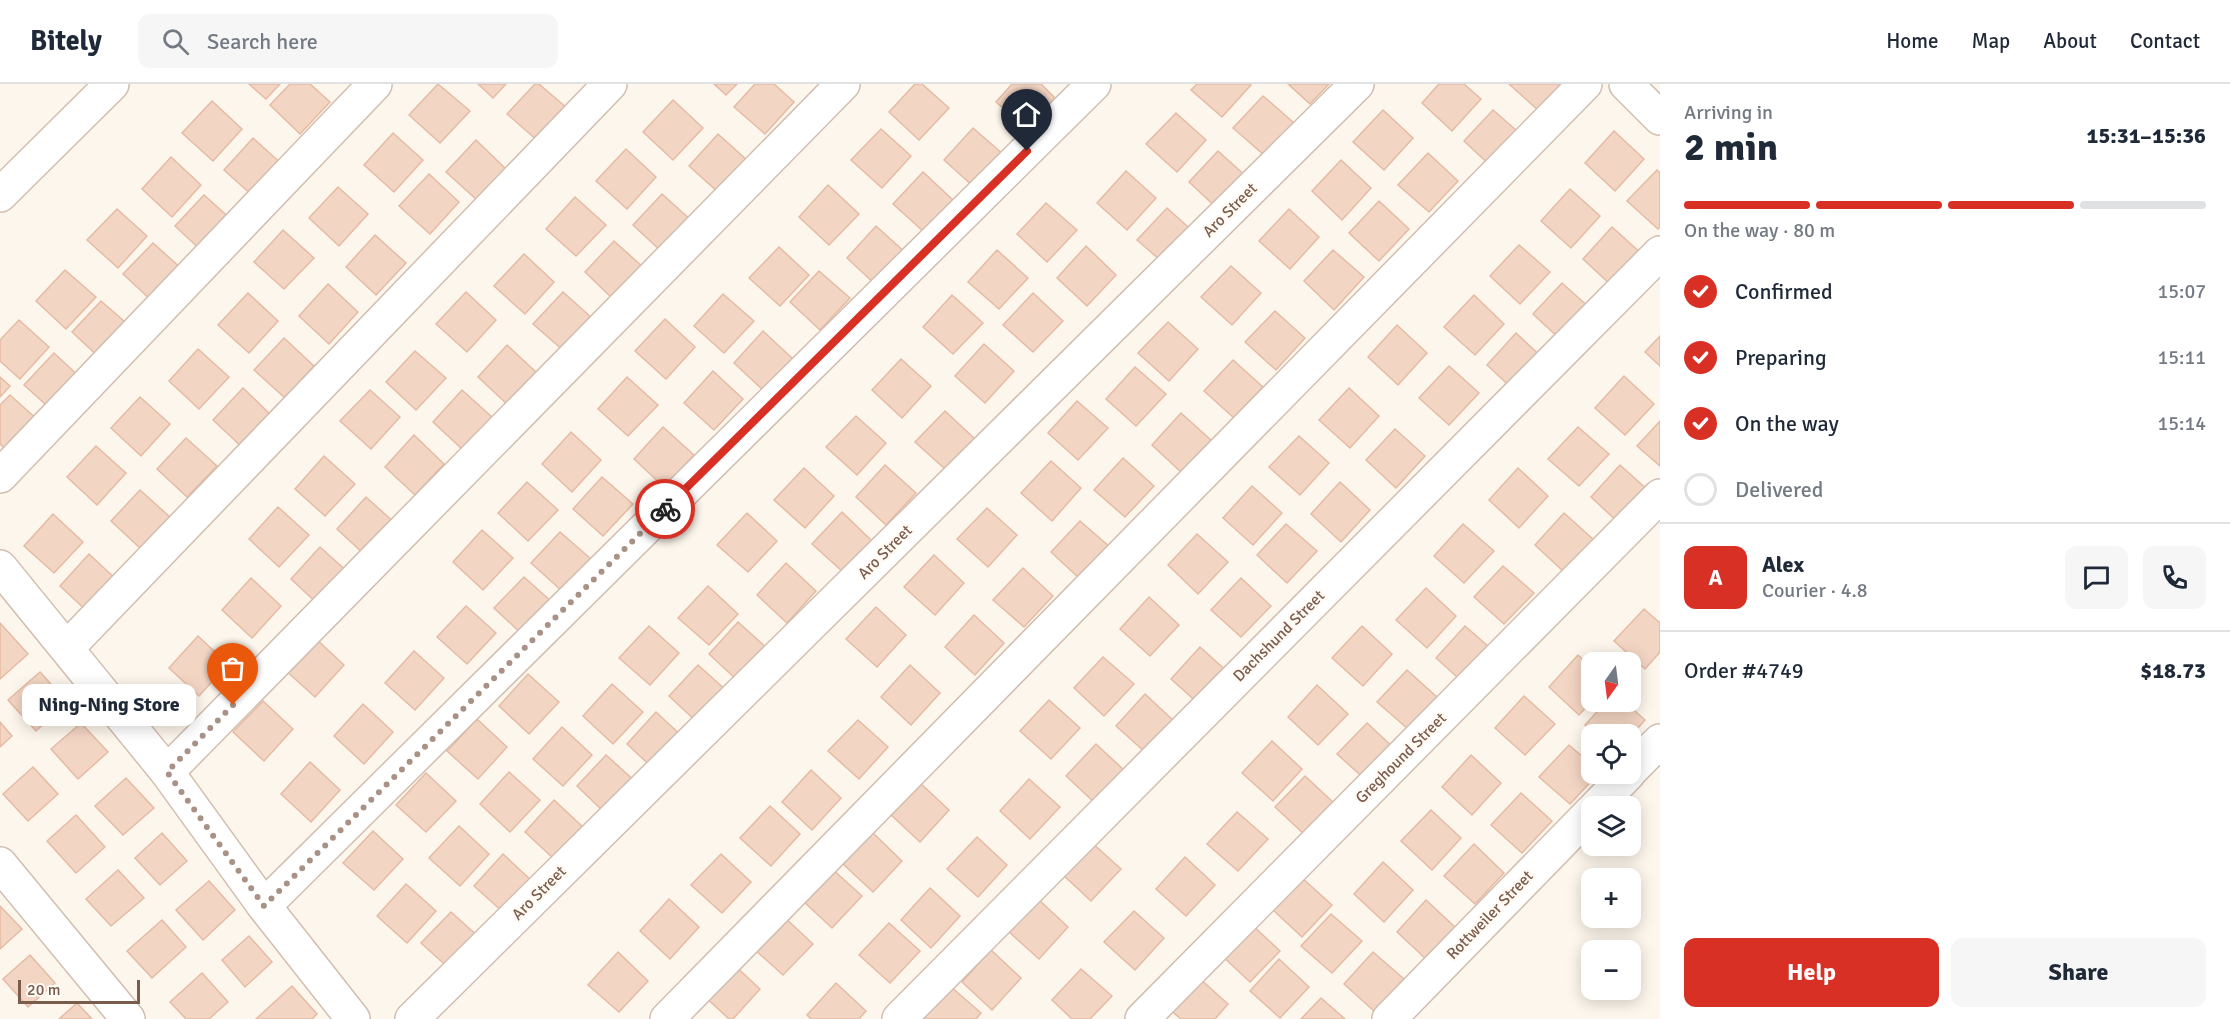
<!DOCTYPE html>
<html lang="en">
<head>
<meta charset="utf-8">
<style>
  body { margin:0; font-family:Signika,sans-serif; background:#f6f6f7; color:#1f2937; height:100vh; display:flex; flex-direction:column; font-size:22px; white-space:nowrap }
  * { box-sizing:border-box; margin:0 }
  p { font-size:20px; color:#747a83 }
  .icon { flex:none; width:33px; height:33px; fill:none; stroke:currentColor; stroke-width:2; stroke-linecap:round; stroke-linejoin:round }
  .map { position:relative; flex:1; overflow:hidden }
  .sheet { display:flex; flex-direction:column; background:#fff; width:570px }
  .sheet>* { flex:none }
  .needle { width:39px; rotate:194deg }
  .buttons { position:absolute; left:1581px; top:568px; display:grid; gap:12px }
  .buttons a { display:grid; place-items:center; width:60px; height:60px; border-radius:12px; background:#fff; box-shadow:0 3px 15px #0003; font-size:30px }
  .scale { position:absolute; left:18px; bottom:15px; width:122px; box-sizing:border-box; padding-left:6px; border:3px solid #7a5c4d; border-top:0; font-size:16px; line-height:21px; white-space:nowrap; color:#7a5c4d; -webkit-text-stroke:4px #fffaf3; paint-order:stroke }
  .pin { position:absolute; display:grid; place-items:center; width:51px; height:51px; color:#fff; margin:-62px -26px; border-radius:50% 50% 50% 0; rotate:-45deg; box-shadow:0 0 6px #0007 }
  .pin .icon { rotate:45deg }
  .courier { position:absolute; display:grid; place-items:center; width:60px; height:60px; margin:-30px; border:4px solid #d93025; border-radius:50%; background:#fff; color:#222; box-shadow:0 2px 8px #0007 }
  .bubble { position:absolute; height:42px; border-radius:12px; background:#fff; box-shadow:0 3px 15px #0003; font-size:20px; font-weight:700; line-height:42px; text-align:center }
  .overview em { font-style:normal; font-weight:700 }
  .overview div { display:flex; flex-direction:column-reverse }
  .overview { display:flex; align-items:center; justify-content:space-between; height:102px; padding:0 24px }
  h1 { font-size:39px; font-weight:700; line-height:45px }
  .bar { display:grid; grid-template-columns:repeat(4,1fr); gap:9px 6px; align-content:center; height:72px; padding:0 24px }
  .bar i { height:8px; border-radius:4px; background:#e0e1e3 }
  .bar .active { background:#d93025 }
  .bar p { grid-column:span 4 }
  .line { display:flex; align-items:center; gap:15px; padding:0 24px; border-top:2px solid #e0e1e3 }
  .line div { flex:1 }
  .round { display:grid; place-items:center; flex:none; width:63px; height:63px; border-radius:12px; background:#f6f6f7 }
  ol { padding:0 24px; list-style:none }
  li { display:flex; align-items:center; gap:18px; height:66px }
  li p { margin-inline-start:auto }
  li .icon { padding:6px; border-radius:50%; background:#d93025; color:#fff; stroke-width:4 }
  li:last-child { color:#747a83 }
  li i { width:33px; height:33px; border:3px solid #e0e1e3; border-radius:50% }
  .action { display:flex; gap:12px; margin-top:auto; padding:12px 24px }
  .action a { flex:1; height:69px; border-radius:12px; background:#d93025; color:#fff; font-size:24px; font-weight:700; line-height:69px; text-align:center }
  .action a+a { background:#f6f6f7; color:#1f2937 }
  header { display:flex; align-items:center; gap:36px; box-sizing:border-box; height:84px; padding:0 30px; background:#fff; border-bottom:2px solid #e0e1e3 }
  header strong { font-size:28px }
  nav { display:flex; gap:33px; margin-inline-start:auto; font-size:21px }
  .search { width:420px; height:54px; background:#f6f6f7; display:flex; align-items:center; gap:15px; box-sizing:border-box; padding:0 21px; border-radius:12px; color:#747a83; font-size:22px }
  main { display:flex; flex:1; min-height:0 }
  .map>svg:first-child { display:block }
</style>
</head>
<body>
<header>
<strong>Bitely</strong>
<div class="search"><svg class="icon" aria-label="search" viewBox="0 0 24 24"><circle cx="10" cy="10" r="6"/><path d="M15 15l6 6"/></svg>Search here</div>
<nav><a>Home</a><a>Map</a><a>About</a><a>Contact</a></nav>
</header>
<main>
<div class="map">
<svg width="1660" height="935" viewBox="0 0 1660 935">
  <rect width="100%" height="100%" fill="#fdf6ec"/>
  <g fill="#f3d5c3" stroke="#e6bba3" stroke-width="1.5">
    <polygon points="249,0 280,0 266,15"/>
    <polygon points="290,0 310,0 330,18 300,50 270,21"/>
    <polygon points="438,0 470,27 440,59 409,31"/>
    <polygon points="478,0 506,0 493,14"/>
    <polygon points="535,0 539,0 568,25 538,57 507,30"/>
    <polygon points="714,0 737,0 726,11"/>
    <polygon points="755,0 774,0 794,18 765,50 734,23"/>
    <polygon points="915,0 922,0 949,24 919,56 889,28"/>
    <polygon points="1012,0 1041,0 1055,14 1026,45 996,18"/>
    <polygon points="1197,0 1250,0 1251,1 1222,33 1191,6"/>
    <polygon points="1288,0 1329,0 1310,20"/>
    <polygon points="1439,0 1464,0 1481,15 1452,47 1422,19"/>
    <polygon points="1509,0 1564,0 1539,27"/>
    <polygon points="1263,12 1294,39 1264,71 1233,44"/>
    <polygon points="673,16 703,44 673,76 643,48"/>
    <polygon points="212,17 242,45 213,77 182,49"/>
    <polygon points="1383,26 1413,54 1384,86 1353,58"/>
    <polygon points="1493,26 1524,53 1494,85 1464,57"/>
    <polygon points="1176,29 1206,56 1177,88 1146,60"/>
    <polygon points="973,44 1004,71 974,103 944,76"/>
    <polygon points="881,45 911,72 882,104 851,76"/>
    <polygon points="1614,47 1644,75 1615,107 1585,79"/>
    <polygon points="393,49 423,76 394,108 364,81"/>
    <polygon points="718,50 748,77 719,109 689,82"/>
    <polygon points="253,54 284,82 254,113 224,86"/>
    <polygon points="476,56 506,85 477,116 446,88"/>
    <polygon points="626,65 656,93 627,125 596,97"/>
    <polygon points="1218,67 1249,95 1219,126 1189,98"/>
    <polygon points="1428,69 1458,97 1429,128 1398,101"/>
    <polygon points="171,73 201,101 172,133 142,105"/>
    <polygon points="1341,76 1371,104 1342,136 1312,107"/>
    <polygon points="1657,86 1660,89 1660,143 1658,145 1627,117"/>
    <polygon points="1126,87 1156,114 1127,146 1097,119"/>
    <polygon points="923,88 953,116 924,148 893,120"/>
    <polygon points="429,90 459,118 430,150 399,122"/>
    <polygon points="828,101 859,130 829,161 799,133"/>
    <polygon points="338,103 368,130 339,162 309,134"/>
    <polygon points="1570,105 1600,132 1571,164 1541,137"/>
    <polygon points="662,110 692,137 663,169 633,141"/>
    <polygon points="204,111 234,138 205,170 175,142"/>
    <polygon points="575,113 606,141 576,172 546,145"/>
    <polygon points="1379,117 1409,145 1379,177 1349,149"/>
    <polygon points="1046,119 1077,146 1047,178 1017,150"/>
    <polygon points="1167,124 1197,151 1168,183 1137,156"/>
    <polygon points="117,125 147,152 118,184 87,156"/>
    <polygon points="1289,125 1319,153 1290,185 1259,157"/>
    <polygon points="876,142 907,170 877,202 847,174"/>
    <polygon points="1612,143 1643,171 1613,203 1583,175"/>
    <polygon points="283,146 314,174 284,205 254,178"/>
    <polygon points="375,151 406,179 376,211 346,183"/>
    <polygon points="614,157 644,184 615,217 585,188"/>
    <polygon points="153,159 183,186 153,218 123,190"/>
    <polygon points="1519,161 1550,188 1520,220 1490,192"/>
    <polygon points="1086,162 1116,191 1087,222 1057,194"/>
    <polygon points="779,163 809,191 780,222 749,194"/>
    <polygon points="997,166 1028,194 999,225 968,198"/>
    <polygon points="1333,166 1364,193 1334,226 1304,197"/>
    <polygon points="524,170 554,198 525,230 494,202"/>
    <polygon points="1231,182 1261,209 1232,241 1201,213"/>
    <polygon points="65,186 96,213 66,245 36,217"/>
    <polygon points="819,187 850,214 820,246 790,218"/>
    <polygon points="1562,199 1592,226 1563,258 1533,230"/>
    <polygon points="328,200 358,228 329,260 299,232"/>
    <polygon points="466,208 496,236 467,268 436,240"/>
    <polygon points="563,208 593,235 564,267 533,240"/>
    <polygon points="248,209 278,237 249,269 218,241"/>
    <polygon points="1033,209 1063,237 1033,268 1003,241"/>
    <polygon points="723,210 754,237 724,269 694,242"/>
    <polygon points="952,211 983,239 953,270 923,243"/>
    <polygon points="1474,211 1504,240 1475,271 1444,243"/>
    <polygon points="101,217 132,244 102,276 72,248"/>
    <polygon points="1275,227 1305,254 1276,286 1245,258"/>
    <polygon points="665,235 695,263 666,295 635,267"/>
    <polygon points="19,236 49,263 20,295 0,277 0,256"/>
    <polygon points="1168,238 1198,265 1169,297 1138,269"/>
    <polygon points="1397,241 1427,269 1398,301 1368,273"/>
    <polygon points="763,247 793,275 764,307 734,279"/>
    <polygon points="1516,249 1547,278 1517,309 1487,281"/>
    <polygon points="1660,252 1660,282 1645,268"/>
    <polygon points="284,254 314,282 285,314 254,286"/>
    <polygon points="984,260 1014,287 985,319 955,292"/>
    <polygon points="507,261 537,289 508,321 478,293"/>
    <polygon points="198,265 229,293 199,325 169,297"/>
    <polygon points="415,267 446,294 416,326 386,298"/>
    <polygon points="54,269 84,297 54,328 24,301"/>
    <polygon points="901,275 931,302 902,334 872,306"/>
    <polygon points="1233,276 1263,303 1234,334 1204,307"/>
    <polygon points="1449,282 1479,309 1449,341 1419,314"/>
    <polygon points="1135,283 1166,310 1136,342 1106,315"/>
    <polygon points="713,287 743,315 714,346 684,319"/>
    <polygon points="1624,292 1654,320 1625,351 1595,324"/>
    <polygon points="0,293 10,302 0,313"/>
    <polygon points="627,293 658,321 628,352 598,325"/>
    <polygon points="243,304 273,333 243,364 213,336"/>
    <polygon points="1349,304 1379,332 1350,364 1319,336"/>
    <polygon points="370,306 400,333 371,365 340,337"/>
    <polygon points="462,306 493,334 463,366 433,338"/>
    <polygon points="10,311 40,338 10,370 0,360 0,321"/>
    <polygon points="140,313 170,340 141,372 111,344"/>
    <polygon points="1077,317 1108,344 1078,376 1048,349"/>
    <polygon points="945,327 975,355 946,386 915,358"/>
    <polygon points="1181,329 1212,357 1182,389 1152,361"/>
    <polygon points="856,332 886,359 857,391 826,363"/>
    <polygon points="1660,337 1660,382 1637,362"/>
    <polygon points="663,343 694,371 664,403 634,375"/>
    <polygon points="1578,343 1609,370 1579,402 1548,375"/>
    <polygon points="1395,345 1425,372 1396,404 1366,376"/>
    <polygon points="571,348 601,376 572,408 542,380"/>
    <polygon points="414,351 444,380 415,411 385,383"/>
    <polygon points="1299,352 1329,379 1300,411 1269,383"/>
    <polygon points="186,354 217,382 187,413 157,385"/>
    <polygon points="96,362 126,389 97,421 67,393"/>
    <polygon points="324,372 355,400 325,432 295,405"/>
    <polygon points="1123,374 1154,402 1125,433 1094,406"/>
    <polygon points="1051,377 1081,404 1052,437 1021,409"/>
    <polygon points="885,381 916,409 886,441 856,413"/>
    <polygon points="1620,381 1651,409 1621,441 1591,413"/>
    <polygon points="804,384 834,412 805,444 774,416"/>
    <polygon points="1518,384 1548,412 1519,444 1489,416"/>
    <polygon points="602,393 633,420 603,452 573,425"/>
    <polygon points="527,398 558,426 528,457 498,429"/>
    <polygon points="1340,398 1370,426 1341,458 1311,430"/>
    <polygon points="1252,402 1282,429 1253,461 1223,434"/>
    <polygon points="140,406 171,434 141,465 111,437"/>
    <polygon points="366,413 397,441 367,473 337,445"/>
    <polygon points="278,423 309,451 279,483 249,455"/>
    <polygon points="987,424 1017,451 988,483 957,455"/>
    <polygon points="842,428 872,457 843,488 812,460"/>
    <polygon points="747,429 777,457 748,488 717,461"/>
    <polygon points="1564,429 1595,457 1565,489 1535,461"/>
    <polygon points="53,430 83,458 54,489 24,462"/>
    <polygon points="1080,437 1111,464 1081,496 1051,468"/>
    <polygon points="1286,440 1317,467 1287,499 1257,471"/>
    <polygon points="1463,440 1494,467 1464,499 1434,472"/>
    <polygon points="482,446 513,474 483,506 453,478"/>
    <polygon points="560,448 591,475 562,507 531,479"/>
    <polygon points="1197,450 1228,478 1198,510 1168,481"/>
    <polygon points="320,463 351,491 321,523 291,495"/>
    <polygon points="89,470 119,498 90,530 60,502"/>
    <polygon points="934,471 964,499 935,531 904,503"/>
    <polygon points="786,479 816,507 787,539 757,511"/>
    <polygon points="1503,482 1534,509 1504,540 1474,513"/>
    <polygon points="1023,484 1053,512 1024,543 993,516"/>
    <polygon points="524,493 554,520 524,552 494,524"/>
    <polygon points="251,494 281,522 252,554 222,526"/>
    <polygon points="1241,494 1271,522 1241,553 1211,526"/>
    <polygon points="708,502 738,530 709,561 678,534"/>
    <polygon points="1426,504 1456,532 1427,564 1396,536"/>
    <polygon points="1149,513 1179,541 1150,572 1120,545"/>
    <polygon points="466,522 496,549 467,580 437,553"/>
    <polygon points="876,523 906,551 877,583 846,555"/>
    <polygon points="1644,525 1660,539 1660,568 1645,585 1614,557"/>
    <polygon points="974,531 1004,559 975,591 945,563"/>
    <polygon points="738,538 769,566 739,598 709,570"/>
    <polygon points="0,539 28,570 0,595"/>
    <polygon points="649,542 679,569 650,601 619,574"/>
    <polygon points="1362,542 1392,570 1363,602 1332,574"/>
    <polygon points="1465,542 1496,569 1466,601 1436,574"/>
    <polygon points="198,552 228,580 199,612 169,584"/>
    <polygon points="314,553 344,581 315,613 284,585"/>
    <polygon points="1200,563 1230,590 1201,622 1171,595"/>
    <polygon points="414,567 444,594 415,626 385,599"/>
    <polygon points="1578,571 1592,584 1592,617 1579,631 1549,603"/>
    <polygon points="1103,573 1134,600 1104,632 1074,604"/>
    <polygon points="698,581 728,608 699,640 669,612"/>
    <polygon points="910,581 940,609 911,641 881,613"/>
    <polygon points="1407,586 1437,613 1408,645 1377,618"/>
    <polygon points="40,588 67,618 36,647 8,616"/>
    <polygon points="528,590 559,618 529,650 499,622"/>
    <polygon points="612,600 643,628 613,660 583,632"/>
    <polygon points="1317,601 1348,630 1318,661 1288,633"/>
    <polygon points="1145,610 1175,638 1146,669 1116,642"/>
    <polygon points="1524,612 1555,640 1525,671 1495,644"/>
    <polygon points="1049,616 1080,644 1051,675 1020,647"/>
    <polygon points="263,617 293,645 264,677 233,648"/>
    <polygon points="1606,618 1625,618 1645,636 1630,653 1630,651 1597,651 1585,641"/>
    <polygon points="363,620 393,648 364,680 334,652"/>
    <polygon points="656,628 686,656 657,688 627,660"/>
    <polygon points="477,635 507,663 478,695 447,667"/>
    <polygon points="858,636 888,663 859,695 828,667"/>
    <polygon points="0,638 12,652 0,663"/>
    <polygon points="81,639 108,668 78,695 51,665"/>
    <polygon points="1367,639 1397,667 1368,698 1337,670"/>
    <polygon points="562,643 592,671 563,702 533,675"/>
    <polygon points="1272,657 1302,685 1273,717 1242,689"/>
    <polygon points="1096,660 1126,688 1096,720 1066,692"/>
    <polygon points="1569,661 1592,681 1592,690 1598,690 1570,720 1539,693"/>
    <polygon points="606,671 637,699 607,731 577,702"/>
    <polygon points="1471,671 1501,699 1472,731 1442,703"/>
    <polygon points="310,678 340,706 311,738 281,710"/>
    <polygon points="33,683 58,710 28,737 3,710"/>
    <polygon points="811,686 841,714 812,746 782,718"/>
    <polygon points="509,688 540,716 510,748 480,720"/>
    <polygon points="426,689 456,717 426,748 396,721"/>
    <polygon points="1305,692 1335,720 1306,752 1275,723"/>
    <polygon points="126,694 154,724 123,751 95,722"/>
    <polygon points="1029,695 1060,723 1030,755 1000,727"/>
    <polygon points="919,698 949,726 920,758 889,729"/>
    <polygon points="1521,709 1552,737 1522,769 1491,741"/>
    <polygon points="554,716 584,744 555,776 525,748"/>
    <polygon points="770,722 800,750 771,782 740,754"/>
    <polygon points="1431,726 1461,754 1432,786 1401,757"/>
    <polygon points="1237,728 1268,755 1238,787 1207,760"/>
    <polygon points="76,731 105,763 76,789 47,757"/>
    <polygon points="459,742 489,770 460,802 429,774"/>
    <polygon points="373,747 403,775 374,806 343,779"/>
    <polygon points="872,748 902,777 873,808 843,780"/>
    <polygon points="162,749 187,777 160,801 135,774"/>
    <polygon points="977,753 1007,781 978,813 947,785"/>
    <polygon points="1090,757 1121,785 1091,817 1061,789"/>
    <polygon points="1474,760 1504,789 1475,820 1444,792"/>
    <polygon points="503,770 533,798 504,829 474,802"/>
    <polygon points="721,770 751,798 722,829 691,801"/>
    <polygon points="1185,773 1215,801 1186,832 1156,805"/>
    <polygon points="1383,778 1413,806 1384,838 1354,810"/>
    <polygon points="832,785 862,812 832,844 802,816"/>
    <polygon points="118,786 144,814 111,842 86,815"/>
    <polygon points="1301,793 1332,821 1302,853 1272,825"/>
    <polygon points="209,797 235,826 203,856 176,826"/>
    <polygon points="406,800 436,827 407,859 377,832"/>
    <polygon points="930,804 960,832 931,864 901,836"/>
    <polygon points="669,815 699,843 670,875 640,847"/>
    <polygon points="1038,815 1068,843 1039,875 1008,847"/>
    <polygon points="1426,816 1456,844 1427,876 1397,848"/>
    <polygon points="0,822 22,845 0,865"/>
    <polygon points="1134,827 1164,854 1135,886 1104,858"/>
    <polygon points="451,828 481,855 452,887 421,859"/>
    <polygon points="1331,830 1362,857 1332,889 1301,862"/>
    <polygon points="783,832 813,860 783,891 753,864"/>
    <polygon points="162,836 186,863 152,894 127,867"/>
    <polygon points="1249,838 1280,867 1250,898 1220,870"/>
    <polygon points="889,839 920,867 890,899 859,871"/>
    <polygon points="249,852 272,878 245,903 222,876"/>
    <polygon points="991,866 1021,894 992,926 962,898"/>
    <polygon points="618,868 648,897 619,928 588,901"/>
    <polygon points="1373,868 1404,895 1374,927 1344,900"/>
    <polygon points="30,871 55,899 28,923 3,895"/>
    <polygon points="1279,875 1309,903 1280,934 1250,907"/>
    <polygon points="730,877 760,905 733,935 729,935 701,909"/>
    <polygon points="1081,885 1112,912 1090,935 1072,935 1052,916"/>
    <polygon points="202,889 228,918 209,935 186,935 170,918"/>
    <polygon points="1198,893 1228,920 1215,935 1181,935 1168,924"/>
    <polygon points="836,899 866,927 859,935 811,935 807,931"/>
    <polygon points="292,902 317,930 312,935 256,935"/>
    <polygon points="950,902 981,929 976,935 922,935"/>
    <polygon points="1321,914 1345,935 1301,935"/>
    <polygon points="77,919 92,935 59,935"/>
  </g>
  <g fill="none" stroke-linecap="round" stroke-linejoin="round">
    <defs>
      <g id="street">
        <polyline points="1626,0 1660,34"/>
        <polyline points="0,111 112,0"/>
        <polyline points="0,392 375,0"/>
        <polyline points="0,483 167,688 264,822 353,935"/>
        <polyline points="67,564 610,0"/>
        <polyline points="1630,687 1660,657"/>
        <polyline points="167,688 843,0"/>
        <polyline points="1596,723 1628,690"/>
        <polyline points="0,780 128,935"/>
        <polyline points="264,822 1094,0"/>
        <polyline points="412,935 1357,0"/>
        <polyline points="667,935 1585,0"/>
        <polyline points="899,935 1660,169"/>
        <polyline points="1142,935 1660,412"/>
        <polyline points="1389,935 1592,727"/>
      </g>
    </defs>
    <use href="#street" stroke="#d1beb0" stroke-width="36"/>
    <use href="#street" stroke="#fff" stroke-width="33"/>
  </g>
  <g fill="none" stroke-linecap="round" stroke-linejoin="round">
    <polyline stroke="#a89285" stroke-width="6" stroke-dasharray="0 10.8" points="233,621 167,688 264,822 665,425"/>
    <polyline stroke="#d93025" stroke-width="8" points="665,425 1027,67"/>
  </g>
  <g text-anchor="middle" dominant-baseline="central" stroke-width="5" stroke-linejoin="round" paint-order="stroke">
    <g font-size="16" fill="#7a5c4d" stroke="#fffaf3">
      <text transform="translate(1230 126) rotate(-45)">Aro Street</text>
      <text transform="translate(885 468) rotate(-45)">Aro Street</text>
      <text transform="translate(1279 552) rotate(-45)">Dachshund Street</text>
      <text transform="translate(1401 674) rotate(-45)">Greghound Street</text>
      <text transform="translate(539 809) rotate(-45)">Aro Street</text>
      <text transform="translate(1490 831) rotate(-46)">Rottweiler Street</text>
    </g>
  </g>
</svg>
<div class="buttons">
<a><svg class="needle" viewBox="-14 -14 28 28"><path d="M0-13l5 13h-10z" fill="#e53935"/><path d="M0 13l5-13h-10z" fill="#747a83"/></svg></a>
<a><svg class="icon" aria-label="locate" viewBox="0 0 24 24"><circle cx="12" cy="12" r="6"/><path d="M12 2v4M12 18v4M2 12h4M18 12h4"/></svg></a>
<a><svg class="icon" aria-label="layers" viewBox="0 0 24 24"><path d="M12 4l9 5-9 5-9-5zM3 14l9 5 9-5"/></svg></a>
<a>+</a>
<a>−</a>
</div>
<div class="scale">20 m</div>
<div class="pin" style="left:233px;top:621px;background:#ea580c"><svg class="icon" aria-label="bag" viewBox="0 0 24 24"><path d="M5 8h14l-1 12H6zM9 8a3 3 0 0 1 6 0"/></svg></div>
<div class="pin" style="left:1027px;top:67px;background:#1f2937"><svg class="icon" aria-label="home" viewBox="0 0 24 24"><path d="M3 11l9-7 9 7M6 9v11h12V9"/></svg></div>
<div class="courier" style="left:665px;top:425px"><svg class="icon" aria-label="bike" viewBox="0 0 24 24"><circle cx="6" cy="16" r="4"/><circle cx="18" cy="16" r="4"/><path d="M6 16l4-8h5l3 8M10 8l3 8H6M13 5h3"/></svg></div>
<div class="bubble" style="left:22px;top:600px;width:174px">Ning-Ning Store</div>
</div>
<section class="sheet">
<div class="overview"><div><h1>2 min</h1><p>Arriving in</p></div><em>15:31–15:36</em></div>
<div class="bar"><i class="active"></i><i class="active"></i><i class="active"></i><i></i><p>On the way · 80 m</p></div>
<ol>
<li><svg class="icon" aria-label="check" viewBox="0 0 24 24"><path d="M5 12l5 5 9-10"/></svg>Confirmed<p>15:07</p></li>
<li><svg class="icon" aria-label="check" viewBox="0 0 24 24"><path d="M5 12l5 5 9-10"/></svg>Preparing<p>15:11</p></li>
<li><svg class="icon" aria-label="check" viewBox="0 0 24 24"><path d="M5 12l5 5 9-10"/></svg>On the way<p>15:14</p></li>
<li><i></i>Delivered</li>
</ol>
<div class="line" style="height:108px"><b class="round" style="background:#d93025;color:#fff">A</b><div><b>Alex</b><p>Courier · 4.8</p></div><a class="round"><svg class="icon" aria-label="chat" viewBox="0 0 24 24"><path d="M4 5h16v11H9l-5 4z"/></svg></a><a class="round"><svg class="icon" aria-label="phone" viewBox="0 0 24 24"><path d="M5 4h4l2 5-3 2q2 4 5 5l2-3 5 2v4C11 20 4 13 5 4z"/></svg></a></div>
<div class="line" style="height:78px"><div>Order #4749</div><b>$18.73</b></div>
<div class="action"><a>Help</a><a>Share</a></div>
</section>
</main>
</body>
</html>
